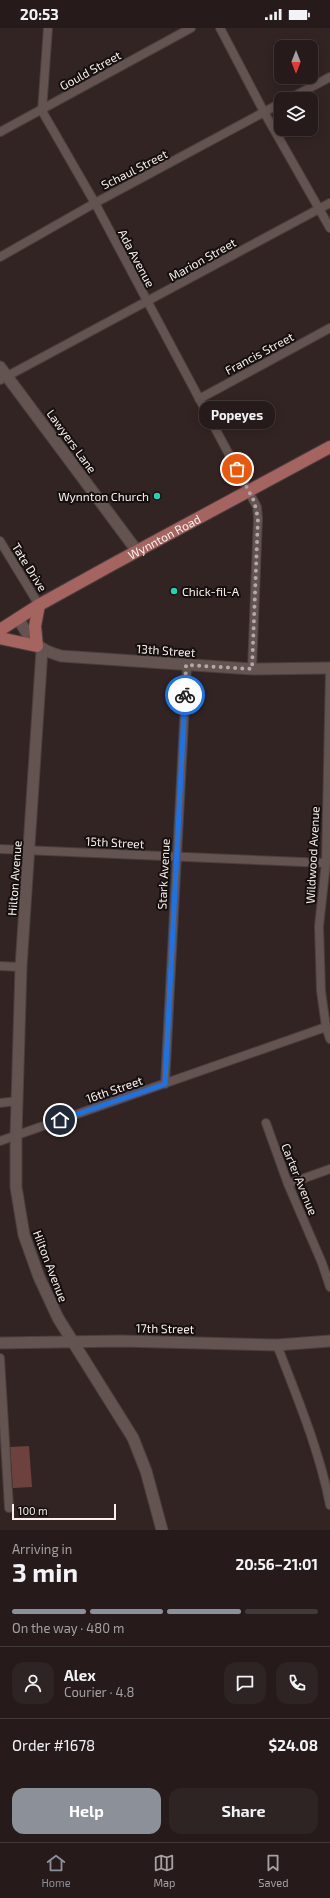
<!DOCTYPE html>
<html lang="en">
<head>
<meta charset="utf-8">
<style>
  body { margin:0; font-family:"Exo 2",sans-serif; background:#2e2423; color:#f1f3f6; height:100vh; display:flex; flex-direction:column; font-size:15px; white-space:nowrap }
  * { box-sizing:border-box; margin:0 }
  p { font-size:13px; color:#a4a1a2 }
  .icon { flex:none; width:22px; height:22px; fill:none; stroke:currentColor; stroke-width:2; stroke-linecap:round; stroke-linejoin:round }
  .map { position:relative; height:1502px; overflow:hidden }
  .details { display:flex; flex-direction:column; background:#261b1a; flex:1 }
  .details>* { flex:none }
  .needle { width:26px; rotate:180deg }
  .controls { position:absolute; left:274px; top:12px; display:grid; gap:8px }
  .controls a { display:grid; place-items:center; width:44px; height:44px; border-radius:8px; background:#261b1a; box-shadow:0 2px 10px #0003,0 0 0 1px #423939; font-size:20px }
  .scale { position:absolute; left:12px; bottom:10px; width:104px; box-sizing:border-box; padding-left:4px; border:2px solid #f9efee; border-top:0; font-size:11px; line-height:14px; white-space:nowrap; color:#f9efee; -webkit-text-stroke:3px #150f0e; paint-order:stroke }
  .pin { position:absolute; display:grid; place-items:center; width:34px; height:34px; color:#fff; margin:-17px; border:2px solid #fff; border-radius:50%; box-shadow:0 1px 4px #0007 }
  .courier { position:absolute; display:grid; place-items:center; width:40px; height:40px; margin:-20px; border:3px solid #1a73e8; border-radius:50%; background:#fff; color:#222; box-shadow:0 1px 5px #0007 }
  .bubble { position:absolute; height:28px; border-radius:12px; background:#261b1a; box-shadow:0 2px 10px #0003,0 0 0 1px #423939; font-size:13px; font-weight:700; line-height:28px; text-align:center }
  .overview em { font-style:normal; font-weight:700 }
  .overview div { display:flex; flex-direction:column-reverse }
  .overview { display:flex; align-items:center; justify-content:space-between; height:68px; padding:0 12px }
  h1 { font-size:26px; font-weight:700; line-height:30px }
  .bar { display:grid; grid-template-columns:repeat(4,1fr); gap:6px 4px; align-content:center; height:48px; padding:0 12px }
  .bar i { height:5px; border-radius:3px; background:#423939 }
  .bar .current { background:#8c9099 }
  .bar p { grid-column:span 4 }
  .line { display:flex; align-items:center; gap:10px; padding:0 12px; border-top:1px solid #423939 }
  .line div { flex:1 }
  .round { display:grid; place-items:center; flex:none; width:42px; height:42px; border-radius:12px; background:#2e2423 }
  .action { display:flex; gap:8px; margin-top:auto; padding:8px 12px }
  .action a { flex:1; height:46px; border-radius:12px; background:#8c9099; color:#fff; font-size:16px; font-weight:700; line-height:46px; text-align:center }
  .action a+a { background:#2e2423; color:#f1f3f6 }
  .status { display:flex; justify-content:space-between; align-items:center; height:28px; padding:0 20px; background:#261b1a; direction:ltr }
  .status svg { height:11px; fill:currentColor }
  .menu { display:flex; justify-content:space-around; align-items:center; height:56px; border-top:1px solid #423939; background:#261b1a; font-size:11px; color:#a4a1a2 }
  .menu a { display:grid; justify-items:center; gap:2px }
  .menu .current { color:#8c9099 }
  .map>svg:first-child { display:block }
</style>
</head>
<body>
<div class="status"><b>20:53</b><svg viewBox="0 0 49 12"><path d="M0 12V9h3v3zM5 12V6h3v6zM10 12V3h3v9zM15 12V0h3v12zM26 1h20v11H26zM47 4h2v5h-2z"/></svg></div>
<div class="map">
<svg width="330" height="1502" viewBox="0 0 330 1502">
  <rect width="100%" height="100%" fill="#322423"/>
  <polygon fill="#6d413e" points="29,1418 32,1459 13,1460 10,1419"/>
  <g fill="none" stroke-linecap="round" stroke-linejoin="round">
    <defs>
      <g id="street">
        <polyline points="48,0 42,83 95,175 257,479 258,490 252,641"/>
        <polyline points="220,0 264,84 330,200"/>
        <polyline points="289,71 330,49"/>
        <polyline points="0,104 191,0"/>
        <polyline points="0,229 95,175 281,75"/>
        <polyline points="0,352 330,175"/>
        <polyline points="199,371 330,300"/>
        <polyline points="0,513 39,577"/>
        <polyline points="330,643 326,835 319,898 321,963 326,999 330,1011"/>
        <polyline points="0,821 326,835"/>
        <polyline points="0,938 21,939"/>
        <polyline points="165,1056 187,637"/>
        <polyline points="0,1075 17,1073"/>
        <polyline points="266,1095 288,1156 322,1235 330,1259"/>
        <polyline points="0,1113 326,999"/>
        <polyline points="288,1156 330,1141"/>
        <path d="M 277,1317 C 297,1369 319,1421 330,1477"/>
        <polyline points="0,1330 9,1480"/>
      </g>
      <g id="secondary">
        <polyline points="0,339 137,523"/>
        <path d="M 18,590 C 30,612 36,621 61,628 L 252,641 L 330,640"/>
        <polyline points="42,622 21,939 16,1108 16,1159 24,1207 39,1249 58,1290 133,1410 146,1443 162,1502"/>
        <polyline points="0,1315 121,1313 277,1317 330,1313"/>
      </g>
      <g id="primary">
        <path id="s1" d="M 0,602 L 39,577 L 115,535 L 330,419"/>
        <polyline points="0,610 37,618 35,598 39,577"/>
      </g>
    </defs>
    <use href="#street" stroke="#4a3f3e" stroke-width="10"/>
    <use href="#secondary" stroke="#4a3f3e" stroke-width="13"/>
    <use href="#primary" stroke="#4a3f3e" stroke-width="14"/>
    <use href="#street" stroke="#635351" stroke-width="8"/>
    <use href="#secondary" stroke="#635351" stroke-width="11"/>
    <use href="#primary" stroke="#a66460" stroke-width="12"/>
  </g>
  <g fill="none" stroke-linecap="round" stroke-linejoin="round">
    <polyline stroke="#b3a8a7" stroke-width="4" stroke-dasharray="0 7.2" points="185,667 186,637 252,641 258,490 254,473 237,441"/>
    <polyline stroke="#1a73e8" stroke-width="5" points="60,1092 165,1056 185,667"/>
  </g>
  <g fill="#1dd5b1" stroke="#150f0e" stroke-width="1.5">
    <circle cx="157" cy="468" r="4"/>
    <circle cx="174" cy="563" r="4"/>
  </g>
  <g text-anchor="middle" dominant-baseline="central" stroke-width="4" stroke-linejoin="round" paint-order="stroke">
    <g font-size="12" fill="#f9efee" stroke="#150f0e">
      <text transform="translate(90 42) rotate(-29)">Gould Street</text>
      <text transform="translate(134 141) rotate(-27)">Schaul Street</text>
      <text transform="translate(137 230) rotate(62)">Ada Avenue</text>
      <text transform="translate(202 231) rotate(-29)">Marion Street</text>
      <text transform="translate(259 325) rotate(-28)">Francis Street</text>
      <text transform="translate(72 413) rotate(54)">Lawyers Lane</text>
      <text stroke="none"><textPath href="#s1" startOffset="189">Wynnton Road</textPath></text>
      <text transform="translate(30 539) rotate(58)">Tate Drive</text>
      <text transform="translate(166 622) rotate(4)">13th Street</text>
      <text transform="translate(115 814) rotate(3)">15th Street</text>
      <text transform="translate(312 827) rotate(-87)">Wildwood Avenue</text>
      <text transform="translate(163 846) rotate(-87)">Stark Avenue</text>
      <text transform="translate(14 850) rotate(-86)">Hilton Avenue</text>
      <text transform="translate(114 1061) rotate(-19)">16th Street</text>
      <text transform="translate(300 1151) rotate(68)">Carter Avenue</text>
      <text transform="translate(51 1238) rotate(69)">Hilton Avenue</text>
      <text transform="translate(165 1300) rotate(1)">17th Street</text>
    </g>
    <g font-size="12" fill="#f9efee" stroke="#150f0e" text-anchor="end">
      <text x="149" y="468">Wynnton Church</text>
      <text x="182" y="563" text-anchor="start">Chick-fil-A</text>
    </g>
  </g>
</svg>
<div class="controls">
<a><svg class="needle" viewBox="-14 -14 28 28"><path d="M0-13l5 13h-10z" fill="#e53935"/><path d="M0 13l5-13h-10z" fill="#a4a1a2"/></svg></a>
<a><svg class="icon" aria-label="layers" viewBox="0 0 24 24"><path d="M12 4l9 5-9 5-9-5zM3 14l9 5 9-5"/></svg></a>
</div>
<div class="scale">100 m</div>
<div class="pin" style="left:237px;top:441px;background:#ea580c"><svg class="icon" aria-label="bag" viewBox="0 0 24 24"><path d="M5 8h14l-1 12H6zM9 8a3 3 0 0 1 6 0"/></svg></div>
<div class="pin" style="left:60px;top:1092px;background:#1f2937"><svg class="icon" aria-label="home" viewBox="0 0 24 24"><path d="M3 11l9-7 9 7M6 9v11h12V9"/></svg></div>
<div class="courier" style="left:185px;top:667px"><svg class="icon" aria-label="bike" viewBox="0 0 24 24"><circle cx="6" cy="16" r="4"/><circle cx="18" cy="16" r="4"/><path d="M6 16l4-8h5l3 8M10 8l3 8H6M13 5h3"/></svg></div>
<div class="bubble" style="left:199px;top:373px;width:76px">Popeyes</div>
</div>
<section class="details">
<div class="overview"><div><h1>3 min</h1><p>Arriving in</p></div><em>20:56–21:01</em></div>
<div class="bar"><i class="current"></i><i class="current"></i><i class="current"></i><i></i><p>On the way · 480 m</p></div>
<div class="line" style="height:72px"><a class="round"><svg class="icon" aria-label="person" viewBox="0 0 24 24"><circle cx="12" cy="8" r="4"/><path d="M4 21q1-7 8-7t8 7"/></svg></a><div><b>Alex</b><p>Courier · 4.8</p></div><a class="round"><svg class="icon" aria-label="chat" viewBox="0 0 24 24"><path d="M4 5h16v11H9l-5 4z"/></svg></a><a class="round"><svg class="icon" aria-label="phone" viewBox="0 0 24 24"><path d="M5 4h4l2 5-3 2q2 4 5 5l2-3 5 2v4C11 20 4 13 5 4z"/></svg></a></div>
<div class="line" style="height:52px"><div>Order #1678</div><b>$24.08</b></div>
<div class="action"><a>Help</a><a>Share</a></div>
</section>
<nav class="menu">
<a class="current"><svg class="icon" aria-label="home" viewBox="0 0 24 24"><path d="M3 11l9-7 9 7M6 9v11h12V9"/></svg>Home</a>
<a><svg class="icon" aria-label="map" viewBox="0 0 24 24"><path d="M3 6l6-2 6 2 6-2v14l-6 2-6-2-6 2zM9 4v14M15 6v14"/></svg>Map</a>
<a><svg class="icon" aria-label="saved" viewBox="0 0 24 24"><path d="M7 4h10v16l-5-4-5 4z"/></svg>Saved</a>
</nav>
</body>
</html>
